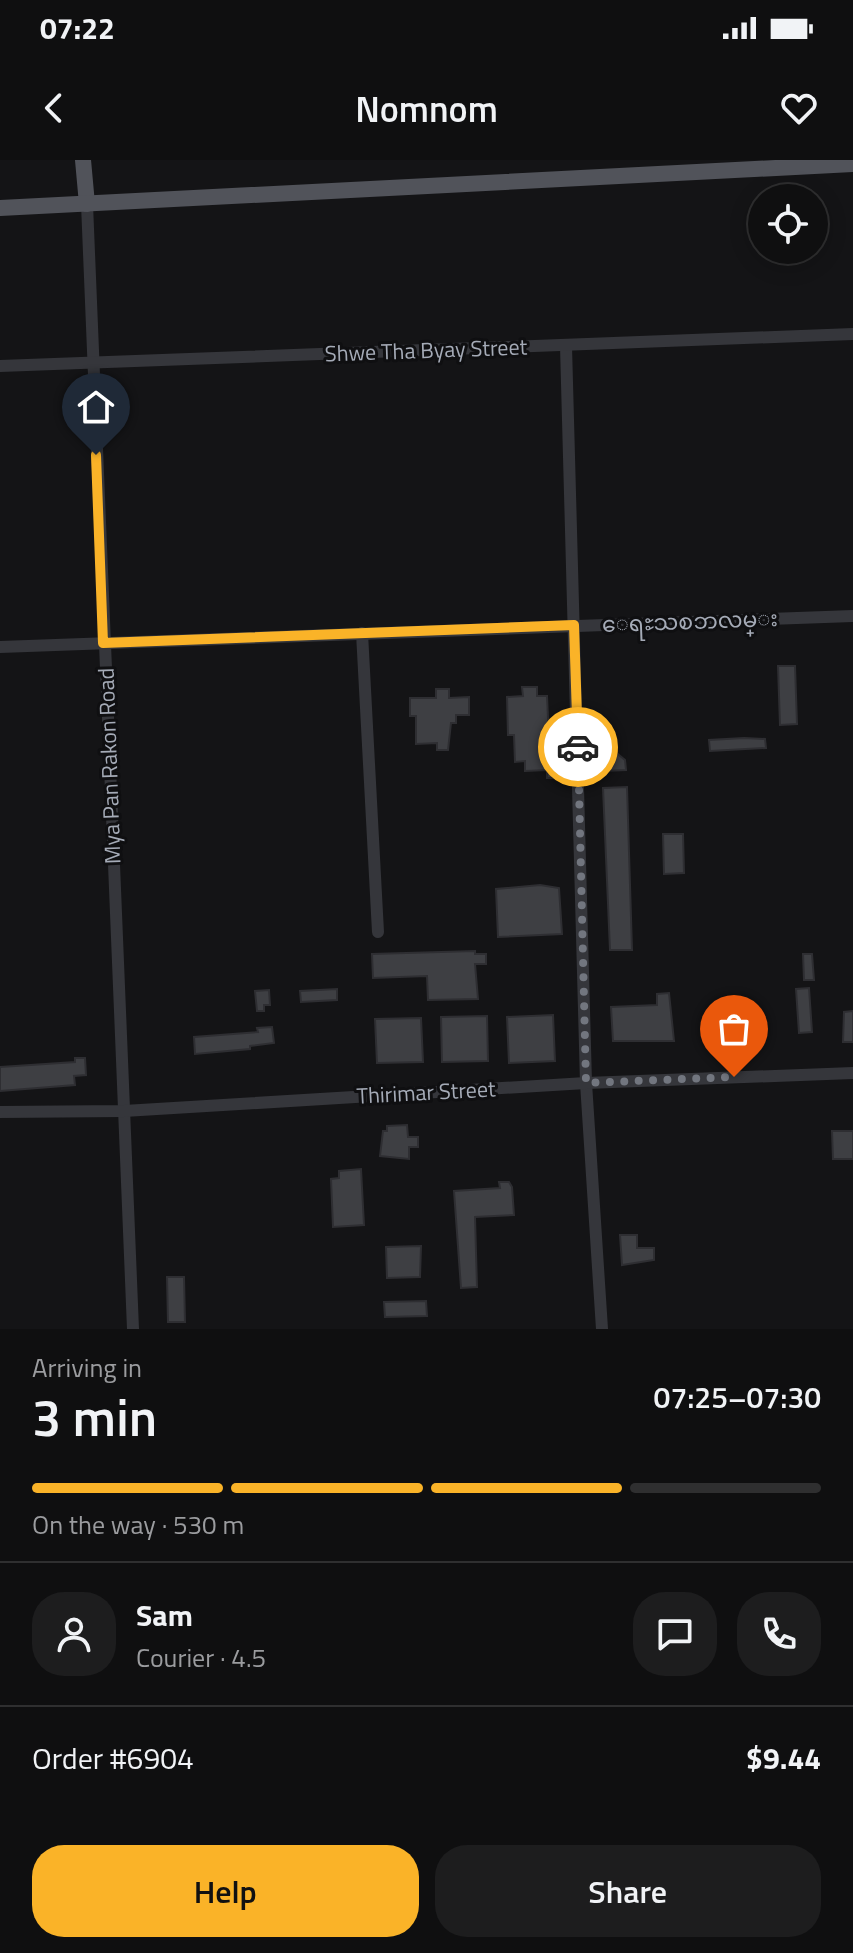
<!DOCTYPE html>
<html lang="en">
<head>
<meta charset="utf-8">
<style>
  body { margin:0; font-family:"Titillium Web","Noto Sans Myanmar",sans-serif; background:#1d1d1e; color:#f1f3f6; height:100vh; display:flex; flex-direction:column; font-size:30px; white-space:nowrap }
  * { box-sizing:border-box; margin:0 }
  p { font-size:26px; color:#9b9c9f }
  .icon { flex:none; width:44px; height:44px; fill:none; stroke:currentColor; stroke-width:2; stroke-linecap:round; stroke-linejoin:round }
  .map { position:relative; height:1169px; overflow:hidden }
  .drawer { display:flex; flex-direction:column; background:#0f0f10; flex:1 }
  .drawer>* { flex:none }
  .controls { position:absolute; left:748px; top:24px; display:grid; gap:16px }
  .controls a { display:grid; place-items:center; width:80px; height:80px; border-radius:50%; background:#0f0f10; box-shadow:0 4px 20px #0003,0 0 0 2px #2f2f30; font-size:40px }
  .pin { position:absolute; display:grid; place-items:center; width:68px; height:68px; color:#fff; margin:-82px -34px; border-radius:50% 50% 50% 0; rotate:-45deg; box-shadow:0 0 8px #0007 }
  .pin .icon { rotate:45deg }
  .courier { position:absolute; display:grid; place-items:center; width:80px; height:80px; margin:-40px; border:6px solid #fab328; border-radius:50%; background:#fff; color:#222; box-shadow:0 2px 10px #0007 }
  .headline em { font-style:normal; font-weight:600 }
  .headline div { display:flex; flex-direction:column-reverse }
  .headline { display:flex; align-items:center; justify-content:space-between; height:136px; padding:0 32px }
  h1 { font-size:52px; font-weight:600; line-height:60px }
  .bar { display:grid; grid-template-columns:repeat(4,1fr); gap:12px 8px; align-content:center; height:96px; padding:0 32px }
  .bar i { height:10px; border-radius:6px; background:#2f2f30 }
  .bar .current { background:#fab328 }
  .bar p { grid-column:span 4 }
  .line { display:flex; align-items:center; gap:20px; padding:0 32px; border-top:2px solid #2f2f30 }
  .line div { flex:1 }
  .round { display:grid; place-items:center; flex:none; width:84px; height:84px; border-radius:32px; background:#1d1d1e }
  .cta { display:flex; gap:16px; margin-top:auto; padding:16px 32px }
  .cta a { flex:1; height:92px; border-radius:32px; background:#fab328; color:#111; font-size:32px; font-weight:600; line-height:92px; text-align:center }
  .cta a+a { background:#1d1d1e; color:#f1f3f6 }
  .status { display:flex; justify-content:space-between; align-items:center; height:56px; padding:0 40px; background:#0f0f10; direction:ltr }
  .status svg { height:22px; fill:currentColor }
  header { display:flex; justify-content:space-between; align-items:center; height:104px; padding:0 32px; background:#0f0f10; font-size:36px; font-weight:600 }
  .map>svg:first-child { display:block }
</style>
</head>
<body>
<div class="status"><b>07:22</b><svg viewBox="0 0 49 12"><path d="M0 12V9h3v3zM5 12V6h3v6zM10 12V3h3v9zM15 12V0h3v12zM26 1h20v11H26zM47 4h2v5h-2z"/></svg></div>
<header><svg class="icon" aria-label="back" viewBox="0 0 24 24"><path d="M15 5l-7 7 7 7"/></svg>Nomnom<svg class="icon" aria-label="heart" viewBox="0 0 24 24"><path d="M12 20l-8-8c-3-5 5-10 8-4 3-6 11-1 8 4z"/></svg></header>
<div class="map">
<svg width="853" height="1169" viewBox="0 0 853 1169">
  <rect width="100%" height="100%" fill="#141416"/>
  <g fill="#3e3f43" stroke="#2e2e32" stroke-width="2">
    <polygon points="778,506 795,506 797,564 780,565"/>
    <polygon points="522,527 537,527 537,536 547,536 550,602 558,602 558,618 547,618 547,610 525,611 525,601 515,602 514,575 508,575 507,537 523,536"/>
    <polygon points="436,529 449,529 449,538 469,537 469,555 456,555 456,563 451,563 448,590 437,590 437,583 416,584 416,556 410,556 410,538 436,538"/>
    <polygon points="744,578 765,579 766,588 710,591 709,580"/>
    <polygon points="612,579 613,590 625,600 626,610 603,611 601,580"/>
    <polygon points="627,627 632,790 610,790 603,628"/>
    <polygon points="663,674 683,674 684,713 664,714"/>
    <polygon points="540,725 559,728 562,774 498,777 496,729"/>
    <polygon points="475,791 475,794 486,794 486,804 475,804 478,839 428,840 427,816 373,818 372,794"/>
    <polygon points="803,794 812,794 814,820 804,820"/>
    <polygon points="809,828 812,872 799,873 796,829"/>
    <polygon points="337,829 337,840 301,842 300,831"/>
    <polygon points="269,830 270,845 264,845 264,851 257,851 255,831"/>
    <polygon points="669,833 674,881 613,881 611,847 657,845 657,834"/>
    <polygon points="853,851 853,882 843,882 844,852"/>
    <polygon points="553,855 555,901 509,903 507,857"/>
    <polygon points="487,856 488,901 442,902 441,857"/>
    <polygon points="421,858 423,902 377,903 375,859"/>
    <polygon points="272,867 274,883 250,886 250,889 195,894 194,877 258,872 257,868"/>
    <polygon points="75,898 85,898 86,915 74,916 75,925 0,931 0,907 75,902"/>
    <polygon points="407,965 408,977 418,977 418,987 409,987 409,999 380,996 383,971 387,971 387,966"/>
    <polygon points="832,971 853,971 853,999 833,999"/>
    <polygon points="361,1009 364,1065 333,1067 331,1019 339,1018 339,1011"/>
    <polygon points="499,1022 509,1022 512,1027 514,1055 475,1057 477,1127 461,1128 454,1031 500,1028"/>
    <polygon points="620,1075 637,1075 637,1088 654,1088 654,1100 622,1105"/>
    <polygon points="421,1086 420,1117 387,1118 386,1087"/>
    <polygon points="167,1117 184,1117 185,1162 168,1162"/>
    <polygon points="426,1141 427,1156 385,1157 384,1142"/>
  </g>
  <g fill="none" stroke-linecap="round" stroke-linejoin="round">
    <g stroke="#35363b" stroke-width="12">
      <polyline points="87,44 133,1169"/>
      <polyline points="566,186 586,923 602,1169"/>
      <polyline points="0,206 853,174"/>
      <polyline points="362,473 378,772"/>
      <polyline points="0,487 853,456"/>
      <polyline points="0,952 124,951 586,923 853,913"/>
    </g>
    <g stroke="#51535a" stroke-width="16">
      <polyline points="83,0 87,44"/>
      <polyline points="0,48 853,4"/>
    </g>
  </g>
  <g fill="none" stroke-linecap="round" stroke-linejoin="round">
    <polyline stroke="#72767f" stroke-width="8" stroke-dasharray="0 14.4" points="578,587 586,923 734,917"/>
    <polyline stroke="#fab328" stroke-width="10" points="96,295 103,483 574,465 578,587"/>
  </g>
  <g text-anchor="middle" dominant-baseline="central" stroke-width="6" stroke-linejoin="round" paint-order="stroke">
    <g font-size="22" fill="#a5abb7" stroke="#0f0f11">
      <text transform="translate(426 190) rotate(-2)">Shwe Tha Byay Street</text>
      <text transform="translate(690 461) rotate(-2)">ေရႊသစၥာလမ္း</text>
      <text transform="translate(109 606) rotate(-92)">Mya Pan Rakon Road</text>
      <text transform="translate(426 932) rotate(-3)">Thirimar Street</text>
    </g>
  </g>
</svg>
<div class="controls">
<a><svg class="icon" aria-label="locate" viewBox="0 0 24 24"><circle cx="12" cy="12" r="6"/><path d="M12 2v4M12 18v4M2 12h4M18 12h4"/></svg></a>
</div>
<div class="pin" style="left:734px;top:917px;background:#ea580c"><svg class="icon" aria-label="bag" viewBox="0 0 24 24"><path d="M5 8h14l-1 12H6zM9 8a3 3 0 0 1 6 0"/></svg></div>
<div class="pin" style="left:96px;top:295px;background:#1f2937"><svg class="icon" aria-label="home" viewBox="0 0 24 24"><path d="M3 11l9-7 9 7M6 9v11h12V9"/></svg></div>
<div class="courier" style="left:578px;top:587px"><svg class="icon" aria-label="car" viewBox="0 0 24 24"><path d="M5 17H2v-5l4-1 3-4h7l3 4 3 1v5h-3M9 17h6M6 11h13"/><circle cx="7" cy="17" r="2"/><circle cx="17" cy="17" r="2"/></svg></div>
</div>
<section class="drawer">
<div class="headline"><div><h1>3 min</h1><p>Arriving in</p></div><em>07:25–07:30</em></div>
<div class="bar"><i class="current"></i><i class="current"></i><i class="current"></i><i></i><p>On the way · 530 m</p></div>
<div class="line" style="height:144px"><a class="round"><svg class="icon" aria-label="person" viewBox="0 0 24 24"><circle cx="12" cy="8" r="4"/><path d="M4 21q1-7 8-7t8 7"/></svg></a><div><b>Sam</b><p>Courier · 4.5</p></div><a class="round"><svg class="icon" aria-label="chat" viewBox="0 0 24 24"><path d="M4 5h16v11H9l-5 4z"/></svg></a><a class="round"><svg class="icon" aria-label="phone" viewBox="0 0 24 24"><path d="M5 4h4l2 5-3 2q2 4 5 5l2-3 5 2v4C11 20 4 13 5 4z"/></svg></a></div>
<div class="line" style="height:104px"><div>Order #6904</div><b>$9.44</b></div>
<div class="cta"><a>Help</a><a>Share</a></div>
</section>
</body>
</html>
